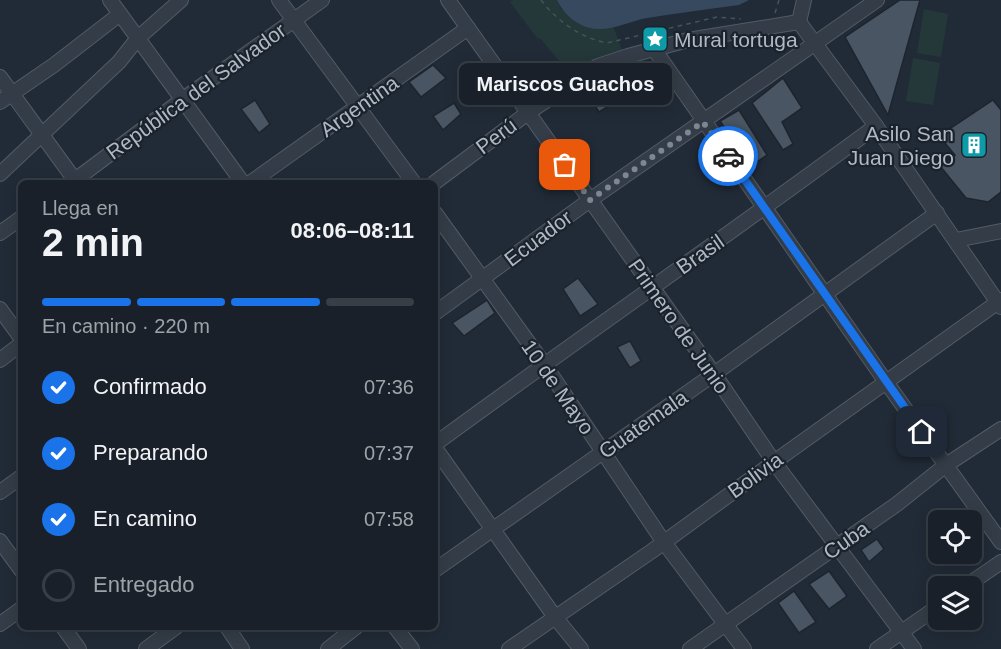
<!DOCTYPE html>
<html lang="es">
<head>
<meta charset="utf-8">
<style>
  body { margin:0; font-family:Arial,sans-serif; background:#222831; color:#f1f3f6; height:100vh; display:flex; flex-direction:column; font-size:22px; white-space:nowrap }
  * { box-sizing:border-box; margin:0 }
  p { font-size:20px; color:#9fa3a8 }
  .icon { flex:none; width:33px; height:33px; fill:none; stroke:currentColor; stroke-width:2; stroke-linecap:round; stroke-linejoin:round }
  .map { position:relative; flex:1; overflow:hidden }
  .sheet { position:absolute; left:18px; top:180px; width:420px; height:450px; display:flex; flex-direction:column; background:#192029; border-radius:9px; box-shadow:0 3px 15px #0003,0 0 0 2px #373e46 }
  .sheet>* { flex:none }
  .tools { position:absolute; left:928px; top:510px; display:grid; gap:12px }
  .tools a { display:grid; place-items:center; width:54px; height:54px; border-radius:9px; background:#192029; box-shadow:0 3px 15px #0003,0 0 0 2px #373e46; font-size:30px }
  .pin { position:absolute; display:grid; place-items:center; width:51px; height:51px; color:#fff; margin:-26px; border-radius:12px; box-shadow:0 3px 9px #0006 }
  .courier { position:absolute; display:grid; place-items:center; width:60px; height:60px; margin:-30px; border:4px solid #1a73e8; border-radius:50%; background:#fff; color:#222; box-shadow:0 2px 8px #0007 }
  .bubble { position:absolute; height:42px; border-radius:9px; background:#192029; box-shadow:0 3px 15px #0003,0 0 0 2px #373e46; font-size:20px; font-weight:700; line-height:42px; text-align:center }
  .head em { font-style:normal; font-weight:700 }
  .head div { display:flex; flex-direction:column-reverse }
  .head { display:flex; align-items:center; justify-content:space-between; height:102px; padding:0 24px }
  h1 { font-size:39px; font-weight:700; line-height:45px }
  .bar { display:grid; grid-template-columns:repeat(4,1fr); gap:9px 6px; align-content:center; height:72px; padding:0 24px }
  .bar i { height:8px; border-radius:4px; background:#373e46 }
  .bar .on { background:#1a73e8 }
  .bar p { grid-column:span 4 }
  ol { padding:0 24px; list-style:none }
  li { display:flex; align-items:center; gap:18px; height:66px }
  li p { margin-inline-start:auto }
  li .icon { padding:6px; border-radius:50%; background:#1a73e8; color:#fff; stroke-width:4 }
  li:last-child { color:#9fa3a8 }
  li i { width:33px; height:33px; border:3px solid #373e46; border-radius:50% }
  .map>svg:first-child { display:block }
</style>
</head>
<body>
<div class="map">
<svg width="1001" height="649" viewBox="0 0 1001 649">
  <rect width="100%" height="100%" fill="#212b37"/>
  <g fill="#243839">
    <polygon points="513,0 557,0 561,9 596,29 614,28 623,53 598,59 570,74 540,38 538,39 510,2"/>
    <polygon points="924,9 948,14 941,57 917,53"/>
    <polygon points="913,58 940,63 933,105 906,101"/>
  </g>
  <path fill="#37495f" d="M 557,0 L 749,0 L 739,5 C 709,9 677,13 647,18 C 630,21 615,30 597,29 C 579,28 564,15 557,0 Z"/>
  <g fill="#495562" stroke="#1c242e" stroke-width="1.5">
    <polygon points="900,0 920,0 888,115 845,37"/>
    <polygon points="433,65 446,78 421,97 409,82"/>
    <polygon points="638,69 649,70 653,75 627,95 616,75"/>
    <polygon points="783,78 802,108 782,122 793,144 783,150 752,103"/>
    <polygon points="598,88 609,106 599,112 588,95"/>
    <polygon points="255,100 270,124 259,133 241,109"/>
    <polygon points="993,100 1001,110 1001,192 988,202 966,198 940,166 955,155 939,136"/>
    <polygon points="454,103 461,114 443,130 433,116"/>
    <polygon points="739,110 767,155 751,166 720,121"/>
    <polygon points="578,278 598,304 580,316 563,289"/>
    <polygon points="487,300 495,313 464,336 452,323"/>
    <polygon points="630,341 641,361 630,368 617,347"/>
    <polygon points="877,539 884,549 869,562 861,550"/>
    <polygon points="829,571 847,596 829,609 809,584"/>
    <polygon points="794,591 816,622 799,633 778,603"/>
  </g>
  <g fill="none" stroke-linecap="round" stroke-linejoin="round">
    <defs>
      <g id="minor">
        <polyline points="110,0 243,183"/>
        <polyline points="279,0 414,183"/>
        <polyline points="448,0 714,374 774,462 914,649"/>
        <polyline points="804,0 799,22 876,126 1001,307"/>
        <polyline points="654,49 886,382 1001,542"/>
        <polyline points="0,77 77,183"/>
        <polyline points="0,102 54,65 120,14"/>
        <polyline points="0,174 119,62 138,38 181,0"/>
        <polyline points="71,183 182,100 322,0"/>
        <polyline points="250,183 468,28"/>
        <polyline points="434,183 529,112 598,66 628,56 688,40 799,22"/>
        <polyline points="435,213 544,364 663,541 744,649"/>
        <polyline points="0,233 21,218"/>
        <polyline points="956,240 1001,231"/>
        <polyline points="0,309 21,338"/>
        <polyline points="435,313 590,200 877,0"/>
        <polyline points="0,360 21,344"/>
        <path d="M 435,444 C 581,337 730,234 876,126"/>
        <polyline points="435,448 555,617 581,649"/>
        <polyline points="0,492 21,477"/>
        <polyline points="0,541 21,570"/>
        <polyline points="435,570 714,374 937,213"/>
        <polyline points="966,586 1001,562"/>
        <polyline points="0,624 21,609"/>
        <polyline points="63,627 79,649"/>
        <polyline points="227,627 242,649"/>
        <polyline points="395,627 412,649"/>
        <polyline points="146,649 176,627"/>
        <polyline points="328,649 356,627"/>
        <polyline points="509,649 652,551 774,462 1001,300"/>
        <polyline points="690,649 897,504 946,465 1001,429"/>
        <polyline points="877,649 939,606"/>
      </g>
    </defs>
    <use href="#minor" stroke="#525b65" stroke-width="16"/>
    <g stroke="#425557" stroke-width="1.5" stroke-dasharray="4.5 4.5" stroke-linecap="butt">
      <path d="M 541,0 C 557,21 581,38 607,43 L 717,17 L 741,19"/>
      <polyline points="775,13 779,0"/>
    </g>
    <use href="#minor" stroke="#343d47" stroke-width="14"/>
  </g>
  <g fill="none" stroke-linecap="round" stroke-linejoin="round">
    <polyline stroke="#7d8793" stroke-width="6" stroke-dasharray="0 10.8" points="565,165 590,200 703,122 728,156"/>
    <polyline stroke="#1a73e8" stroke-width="8" points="728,156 922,432"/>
  </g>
  <defs>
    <symbol id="sight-square" viewBox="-11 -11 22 22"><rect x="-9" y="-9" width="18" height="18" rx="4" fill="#0f9aa8" stroke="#1a222c"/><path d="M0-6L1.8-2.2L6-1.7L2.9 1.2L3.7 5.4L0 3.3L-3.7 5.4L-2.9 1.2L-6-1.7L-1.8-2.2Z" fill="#fff"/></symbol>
    <symbol id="building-square" viewBox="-11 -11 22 22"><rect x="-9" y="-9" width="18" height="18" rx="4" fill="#0f9aa8" stroke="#1a222c"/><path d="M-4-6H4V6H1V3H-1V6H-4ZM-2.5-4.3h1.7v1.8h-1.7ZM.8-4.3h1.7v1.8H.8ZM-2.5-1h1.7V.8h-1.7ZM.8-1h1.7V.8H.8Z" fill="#fff"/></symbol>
  </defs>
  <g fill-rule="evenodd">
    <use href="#sight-square" x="640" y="24" width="30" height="30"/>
    <use href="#building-square" x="959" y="130" width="30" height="30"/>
  </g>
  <g text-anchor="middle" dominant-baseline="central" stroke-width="4.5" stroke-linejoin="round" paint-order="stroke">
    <g font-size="21" fill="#afb8c4" stroke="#1a222c" text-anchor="start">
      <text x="674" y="39">Mural tortuga</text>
      <text x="954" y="133" text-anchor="end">Asilo San<tspan x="954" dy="24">Juan Diego</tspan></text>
    </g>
    <g font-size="21" fill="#afb8c4" stroke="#1a222c">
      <text transform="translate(196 91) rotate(-36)">República del Salvador</text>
      <text transform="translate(359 106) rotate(-35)">Argentina</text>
      <text transform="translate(496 136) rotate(-37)">Perú</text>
      <text transform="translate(538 238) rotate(-37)">Ecuador</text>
      <text transform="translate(700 254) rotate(-35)">Brasil</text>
      <text transform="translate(679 326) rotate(55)">Primero de Junio</text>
      <text transform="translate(558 387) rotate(55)">10 de Mayo</text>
      <text transform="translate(643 424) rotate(-35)">Guatemala</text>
      <text transform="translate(755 475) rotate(-36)">Bolivia</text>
      <text transform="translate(846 540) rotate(-35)">Cuba</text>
    </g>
  </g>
</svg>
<div class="tools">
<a><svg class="icon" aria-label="locate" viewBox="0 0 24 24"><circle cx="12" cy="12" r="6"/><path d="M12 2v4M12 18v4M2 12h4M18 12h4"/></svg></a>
<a><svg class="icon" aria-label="layers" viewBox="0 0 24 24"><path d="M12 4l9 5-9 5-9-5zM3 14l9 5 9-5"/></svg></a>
</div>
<div class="pin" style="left:565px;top:165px;background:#ea580c"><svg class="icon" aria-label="bag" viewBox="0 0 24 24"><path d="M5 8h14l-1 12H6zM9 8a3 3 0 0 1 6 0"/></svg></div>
<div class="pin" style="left:922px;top:432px;background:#1f2937"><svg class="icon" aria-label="home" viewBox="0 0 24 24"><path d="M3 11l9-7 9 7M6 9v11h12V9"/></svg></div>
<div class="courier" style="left:728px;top:156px"><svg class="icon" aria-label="car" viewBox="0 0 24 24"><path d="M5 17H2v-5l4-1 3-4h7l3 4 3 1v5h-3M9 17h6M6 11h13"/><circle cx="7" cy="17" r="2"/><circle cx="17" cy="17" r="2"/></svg></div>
<div class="bubble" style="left:459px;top:63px;width:213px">Mariscos Guachos</div>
<section class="sheet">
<div class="head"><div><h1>2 min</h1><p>Llega en</p></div><em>08:06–08:11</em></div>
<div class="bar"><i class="on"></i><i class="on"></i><i class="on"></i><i></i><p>En camino · 220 m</p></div>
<ol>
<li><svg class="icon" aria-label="check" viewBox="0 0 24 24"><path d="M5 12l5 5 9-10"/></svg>Confirmado<p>07:36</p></li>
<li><svg class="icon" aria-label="check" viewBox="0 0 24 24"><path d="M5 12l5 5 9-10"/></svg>Preparando<p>07:37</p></li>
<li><svg class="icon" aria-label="check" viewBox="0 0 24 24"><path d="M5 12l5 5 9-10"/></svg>En camino<p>07:58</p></li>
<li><i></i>Entregado</li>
</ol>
</section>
</div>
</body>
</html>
